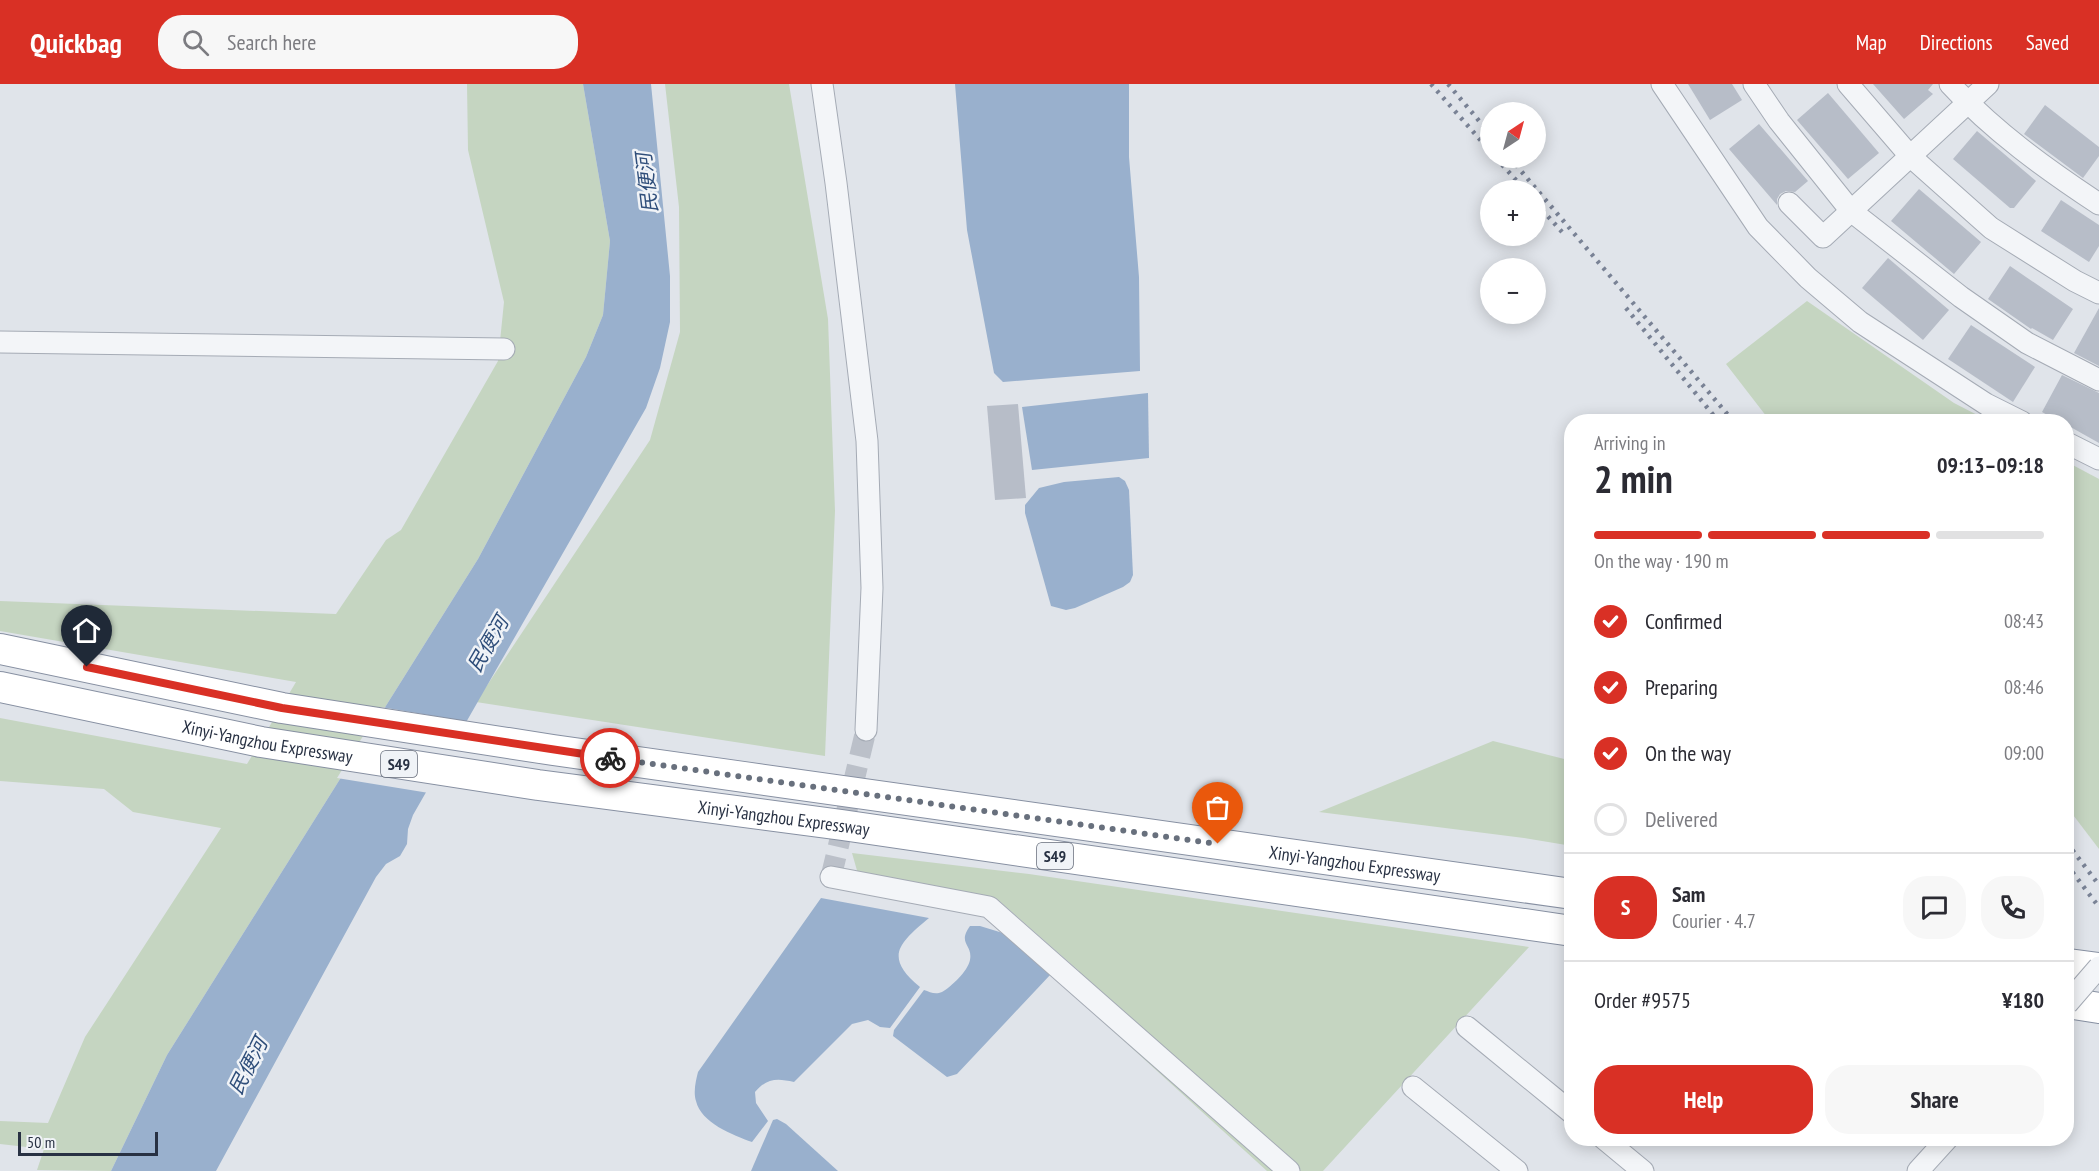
<!DOCTYPE html>
<html lang="en">
<head>
<meta charset="utf-8">
<style>
  body { margin:0; font-family:"PT Sans Narrow","Noto Sans SC",sans-serif; background:#f7f7f7; color:#2b2b33; height:100vh; display:flex; flex-direction:column; font-size:22px; white-space:nowrap }
  * { box-sizing:border-box; margin:0 }
  p { font-size:20px; color:#7c7c81 }
  .icon { flex:none; width:33px; height:33px; fill:none; stroke:currentColor; stroke-width:2; stroke-linecap:round; stroke-linejoin:round }
  .map { position:relative; flex:1; overflow:hidden }
  .panel { position:absolute; left:1564px; top:330px; width:510px; height:732px; display:flex; flex-direction:column; background:#fff; border-radius:24px; box-shadow:0 3px 15px #0003 }
  .panel>* { flex:none }
  .needle { width:39px; rotate:36deg }
  .fabs { position:absolute; left:1480px; top:18px; display:grid; gap:12px }
  .fabs a { display:grid; place-items:center; width:66px; height:66px; border-radius:50%; background:#fff; box-shadow:0 3px 15px #0003; font-size:30px }
  .scale { position:absolute; left:18px; bottom:15px; width:140px; box-sizing:border-box; padding-left:6px; border:3px solid #283143; border-top:0; font-size:16px; line-height:21px; white-space:nowrap; color:#283143; -webkit-text-stroke:4px #f0f3f7; paint-order:stroke }
  .pin { position:absolute; display:grid; place-items:center; width:51px; height:51px; color:#fff; margin:-62px -26px; border-radius:50% 50% 50% 0; rotate:-45deg; box-shadow:0 0 6px #0007 }
  .pin .icon { rotate:45deg }
  .courier { position:absolute; display:grid; place-items:center; width:60px; height:60px; margin:-30px; border:4px solid #d93025; border-radius:50%; background:#fff; color:#222; box-shadow:0 2px 8px #0007 }
  .overview em { font-style:normal; font-weight:600 }
  .overview div { display:flex; flex-direction:column-reverse }
  .overview { display:flex; align-items:center; justify-content:space-between; height:102px; padding:0 30px }
  h1 { font-size:39px; font-weight:600; line-height:45px }
  .bar { display:grid; grid-template-columns:repeat(4,1fr); gap:9px 6px; align-content:center; height:72px; padding:0 30px }
  .bar i { height:8px; border-radius:4px; background:#e1e1e2 }
  .bar .on { background:#d93025 }
  .bar p { grid-column:span 4 }
  .line { display:flex; align-items:center; gap:15px; padding:0 30px; border-top:2px solid #e1e1e2 }
  .line div { flex:1 }
  .round { display:grid; place-items:center; flex:none; width:63px; height:63px; border-radius:24px; background:#f7f7f7 }
  ol { padding:0 30px; list-style:none }
  li { display:flex; align-items:center; gap:18px; height:66px }
  li p { margin-inline-start:auto }
  li .icon { padding:6px; border-radius:50%; background:#d93025; color:#fff; stroke-width:4 }
  li:last-child { color:#7c7c81 }
  li i { width:33px; height:33px; border:3px solid #e1e1e2; border-radius:50% }
  .cta { display:flex; gap:12px; margin-top:auto; padding:12px 30px }
  .cta a { flex:1; height:69px; border-radius:24px; background:#d93025; color:#fff; font-size:24px; font-weight:600; line-height:69px; text-align:center }
  .cta a+a { background:#f7f7f7; color:#2b2b33 }
  header { display:flex; align-items:center; gap:36px; box-sizing:border-box; height:84px; padding:0 30px; background:#d93025; color:#fff }
  header strong { font-size:28px }
  nav { display:flex; gap:33px; margin-inline-start:auto; font-size:21px }
  .search { width:420px; height:54px; background:#f7f7f7; display:flex; align-items:center; gap:15px; box-sizing:border-box; padding:0 21px; border-radius:24px; color:#7c7c81; font-size:22px }
  .map>svg:first-child { display:block }
</style>
</head>
<body>
<header>
<strong>Quickbag</strong>
<div class="search"><svg class="icon" aria-label="search" viewBox="0 0 24 24"><circle cx="10" cy="10" r="6"/><path d="M15 15l6 6"/></svg>Search here</div>
<nav><a>Map</a><a>Directions</a><a>Saved</a></nav>
</header>
<div class="map">
<svg width="2099" height="1087" viewBox="0 0 2099 1087">
  <rect width="100%" height="100%" fill="#e0e4ea"/>
  <g fill="#c5d5c1">
    <polygon points="467,0 583,0 610,157 603,231 586,273 478,475 167,971 111,1087 37,1086 44,1065 0,1060 0,1037 48,1039 85,953 221,744 133,728 104,705 0,697 0,634 247,680 296,598 0,547 0,517 336,530 386,456 401,446 498,277 504,218 468,66"/>
    <polygon points="665,0 789,0 828,235 835,427 825,672 476,618 650,356 680,248 679,123"/>
    <polygon points="1807,217 1954,319 1989,337 1770,337 1726,280"/>
    <polygon points="2067,378 2099,395 2099,765 2067,723"/>
    <polygon points="1493,657 1572,677 1572,762 1524,754 1319,728"/>
    <polygon points="852,769 1029,790 1529,863 1323,1087 1267,1087 1067,905 1079,887 997,815 858,790"/>
  </g>
  <g fill="#99b0cd">
    <polygon points="583,0 651,0 670,192 670,238 660,284 646,324 413,731 408,745 407,760 400,772 386,780 376,793 216,1087 111,1087 167,971 478,475 586,273 603,231 610,157"/>
    <polygon points="955,0 1129,0 1129,73 1139,193 1140,287 1003,298 994,289 967,146"/>
    <polygon points="1148,309 1149,374 1032,386 1022,323"/>
    <polygon points="1119,393 1125,397 1129,406 1133,491 1130,498 1123,503 1075,524 1066,526 1051,522 1025,429 1025,421 1039,404 1064,398"/>
    <path d="M 821,814 L 929,834 C 898,860 884,873 920,903 L 890,944 L 880,943 L 868,936 L 852,940 L 794,998 C 777,994 767,994 755,1008 L 756,1019 L 768,1037 L 752,1058 C 733,1051 701,1039 696,1017 C 693,1008 696,996 698,988 Z"/>
    <path d="M 970,842 L 980,842 L 1006,850 L 1051,890 L 957,990 L 947,993 L 893,952 L 894,946 L 924,906 C 930,908 935,911 942,908 C 951,903 968,887 970,876 C 973,860 957,860 970,842 Z"/>
    <polygon points="777,1035 786,1040 838,1087 751,1087 773,1036"/>
  </g>
  <polygon fill="#e0e4ea" points="381,623 470,638 429,709 337,694"/>
  <g fill="#b7bdc8">
    <polygon points="1688,0 1732,0 1742,16 1710,36"/>
    <polygon points="1873,0 1933,0 1928,6 1933,10 1904,35"/>
    <polygon points="1828,9 1879,69 1848,95 1797,36"/>
    <polygon points="2045,21 2099,63 2099,72 2083,94 2024,50"/>
    <polygon points="1759,40 1808,97 1795,108 1786,107 1780,110 1777,115 1777,121 1729,65"/>
    <polygon points="1977,47 2036,97 2014,124 2010,124 1953,75"/>
    <polygon points="1919,105 1981,158 1954,190 1891,137"/>
    <polygon points="2061,116 2099,141 2099,162 2089,178 2041,147"/>
    <polygon points="1888,174 1949,226 1923,256 1862,204"/>
    <polygon points="2010,182 2073,225 2053,256 2032,244 2031,245 1988,215"/>
    <polygon points="2099,224 2099,282 2074,269"/>
    <polygon points="1971,241 2035,283 2013,318 1948,275"/>
    <polygon points="2062,291 2099,309 2099,359 2067,341 2067,338 2060,338 2042,328"/>
    <polygon points="1018,320 1026,414 995,416 987,322"/>
  </g>
  <g fill="none" stroke-linecap="round" stroke-linejoin="round">
    <polyline stroke="#bbc0c9" stroke-width="21" stroke-dasharray="21 10" stroke-linecap="butt" points="831,793 866,646"/>
    <defs>
      <g id="minor">
        <polyline points="822,0 836,99 867,357 872,504 866,646"/>
        <polyline points="1662,0 1758,143 1808,194 1860,238 1986,320 2022,338"/>
        <polyline points="1754,0 1779,37 1851,127 1961,213 2027,259 2099,296"/>
        <polyline points="1848,0 1910,72 1991,144 2075,197 2099,209"/>
        <path d="M 1950,0 C 1993,47 2046,85 2099,120"/>
        <polyline points="1789,119 1823,153 1988,0"/>
        <polyline points="0,258 504,265"/>
        <polyline points="2067,359 2099,375"/>
        <polyline points="831,793 989,823 1289,1087"/>
        <polyline points="1467,943 1572,1029"/>
        <polyline points="1413,1003 1517,1087"/>
        <polyline points="1603,1054 1643,1087"/>
        <polyline points="1918,1087 1948,1054"/>
      </g>
      <g id="highway">
        <path id="s1" d="M 0,565 L 282,624 L 553,666 L 1572,810"/>
        <path id="s2" d="M 0,603 L 261,658 L 538,701 L 842,741 L 1572,847"/>
        <polyline points="2067,880 2099,884"/>
        <polyline points="2067,919 2099,924"/>
      </g>
    </defs>
    <use href="#minor" stroke="#a5abb5" stroke-width="23"/>
    <use href="#highway" stroke="#8790a2" stroke-width="32"/>
    <use href="#minor" stroke="#f3f5f8" stroke-width="21"/>
    <use href="#highway" stroke="#fff" stroke-width="30"/>
    <g stroke="#798295" stroke-width="4.5" stroke-dasharray="3 6" stroke-linecap="butt">
      <polyline points="1431,0 1491,68"/>
      <polyline points="1448,0 1491,51"/>
      <polyline points="1496,74 1525,106"/>
      <polyline points="1510,74 1734,338"/>
      <polyline points="1536,119 1562,148"/>
      <polyline points="1626,224 1719,338"/>
      <polyline points="2067,759 2099,801"/>
      <polyline points="2067,781 2099,823"/>
    </g>
    <defs>
      <polyline id="minor-bridge" points="2067,920 2099,883"/>
    </defs>
    <use href="#minor-bridge" stroke="#a5abb5" stroke-width="23" stroke-linecap="butt"/>
    <use href="#minor-bridge" stroke="#f3f5f8" stroke-width="21"/>
  </g>
  <g fill="none" stroke-linecap="round" stroke-linejoin="round">
    <polyline stroke="#68707d" stroke-width="6" stroke-dasharray="0 10.8" points="610,674 1218,760"/>
    <polyline stroke="#d93025" stroke-width="8" points="87,583 282,624 610,674"/>
  </g>
  <g text-anchor="middle" dominant-baseline="central" stroke-width="5" stroke-linejoin="round" paint-order="stroke">
    <g fill="#f0f3f7" stroke="#646b79" stroke-width="1.5">
      <rect x="381" y="667" width="36" height="26" rx="4.5"/>
      <rect x="1037" y="759" width="36" height="26" rx="4.5"/>
    </g>
    <g font-size="16" font-weight="bold" fill="#283143">
      <text x="399" y="680">S49</text>
      <text x="1055" y="772">S49</text>
    </g>
    <g font-size="18" fill="#283143" stroke="#f0f3f7">
      <text stroke="none"><textPath href="#s2" startOffset="273">Xinyi-Yangzhou Expressway</textPath></text>
      <text stroke="none"><textPath href="#s2" startOffset="795">Xinyi-Yangzhou Expressway</textPath></text>
      <text stroke="none"><textPath href="#s1" startOffset="1372">Xinyi-Yangzhou Expressway</textPath></text>
    </g>
    <g font-size="20" font-style="italic" fill="#2f4e7a" stroke="#f0f3f7">
      <text transform="translate(647 99) rotate(-97)">民便河</text>
      <text transform="translate(488 560) rotate(-60)">民便河</text>
      <text transform="translate(248 982) rotate(-63)">民便河</text>
    </g>
  </g>
</svg>
<div class="fabs">
<a><svg class="needle" viewBox="-14 -14 28 28"><path d="M0-13l5 13h-10z" fill="#e53935"/><path d="M0 13l5-13h-10z" fill="#7c7c81"/></svg></a>
<a>+</a>
<a>−</a>
</div>
<div class="scale">50 m</div>
<div class="pin" style="left:1218px;top:760px;background:#ea580c"><svg class="icon" aria-label="bag" viewBox="0 0 24 24"><path d="M5 8h14l-1 12H6zM9 8a3 3 0 0 1 6 0"/></svg></div>
<div class="pin" style="left:87px;top:583px;background:#1f2937"><svg class="icon" aria-label="home" viewBox="0 0 24 24"><path d="M3 11l9-7 9 7M6 9v11h12V9"/></svg></div>
<div class="courier" style="left:610px;top:674px"><svg class="icon" aria-label="bike" viewBox="0 0 24 24"><circle cx="6" cy="16" r="4"/><circle cx="18" cy="16" r="4"/><path d="M6 16l4-8h5l3 8M10 8l3 8H6M13 5h3"/></svg></div>
<section class="panel">
<div class="overview"><div><h1>2 min</h1><p>Arriving in</p></div><em>09:13–09:18</em></div>
<div class="bar"><i class="on"></i><i class="on"></i><i class="on"></i><i></i><p>On the way · 190 m</p></div>
<ol>
<li><svg class="icon" aria-label="check" viewBox="0 0 24 24"><path d="M5 12l5 5 9-10"/></svg>Confirmed<p>08:43</p></li>
<li><svg class="icon" aria-label="check" viewBox="0 0 24 24"><path d="M5 12l5 5 9-10"/></svg>Preparing<p>08:46</p></li>
<li><svg class="icon" aria-label="check" viewBox="0 0 24 24"><path d="M5 12l5 5 9-10"/></svg>On the way<p>09:00</p></li>
<li><i></i>Delivered</li>
</ol>
<div class="line" style="height:108px"><b class="round" style="background:#d93025;color:#fff">S</b><div><b>Sam</b><p>Courier · 4.7</p></div><a class="round"><svg class="icon" aria-label="chat" viewBox="0 0 24 24"><path d="M4 5h16v11H9l-5 4z"/></svg></a><a class="round"><svg class="icon" aria-label="phone" viewBox="0 0 24 24"><path d="M5 4h4l2 5-3 2q2 4 5 5l2-3 5 2v4C11 20 4 13 5 4z"/></svg></a></div>
<div class="line" style="height:78px"><div>Order #9575</div><b>¥180</b></div>
<div class="cta"><a>Help</a><a>Share</a></div>
</section>
</div>
</body>
</html>
